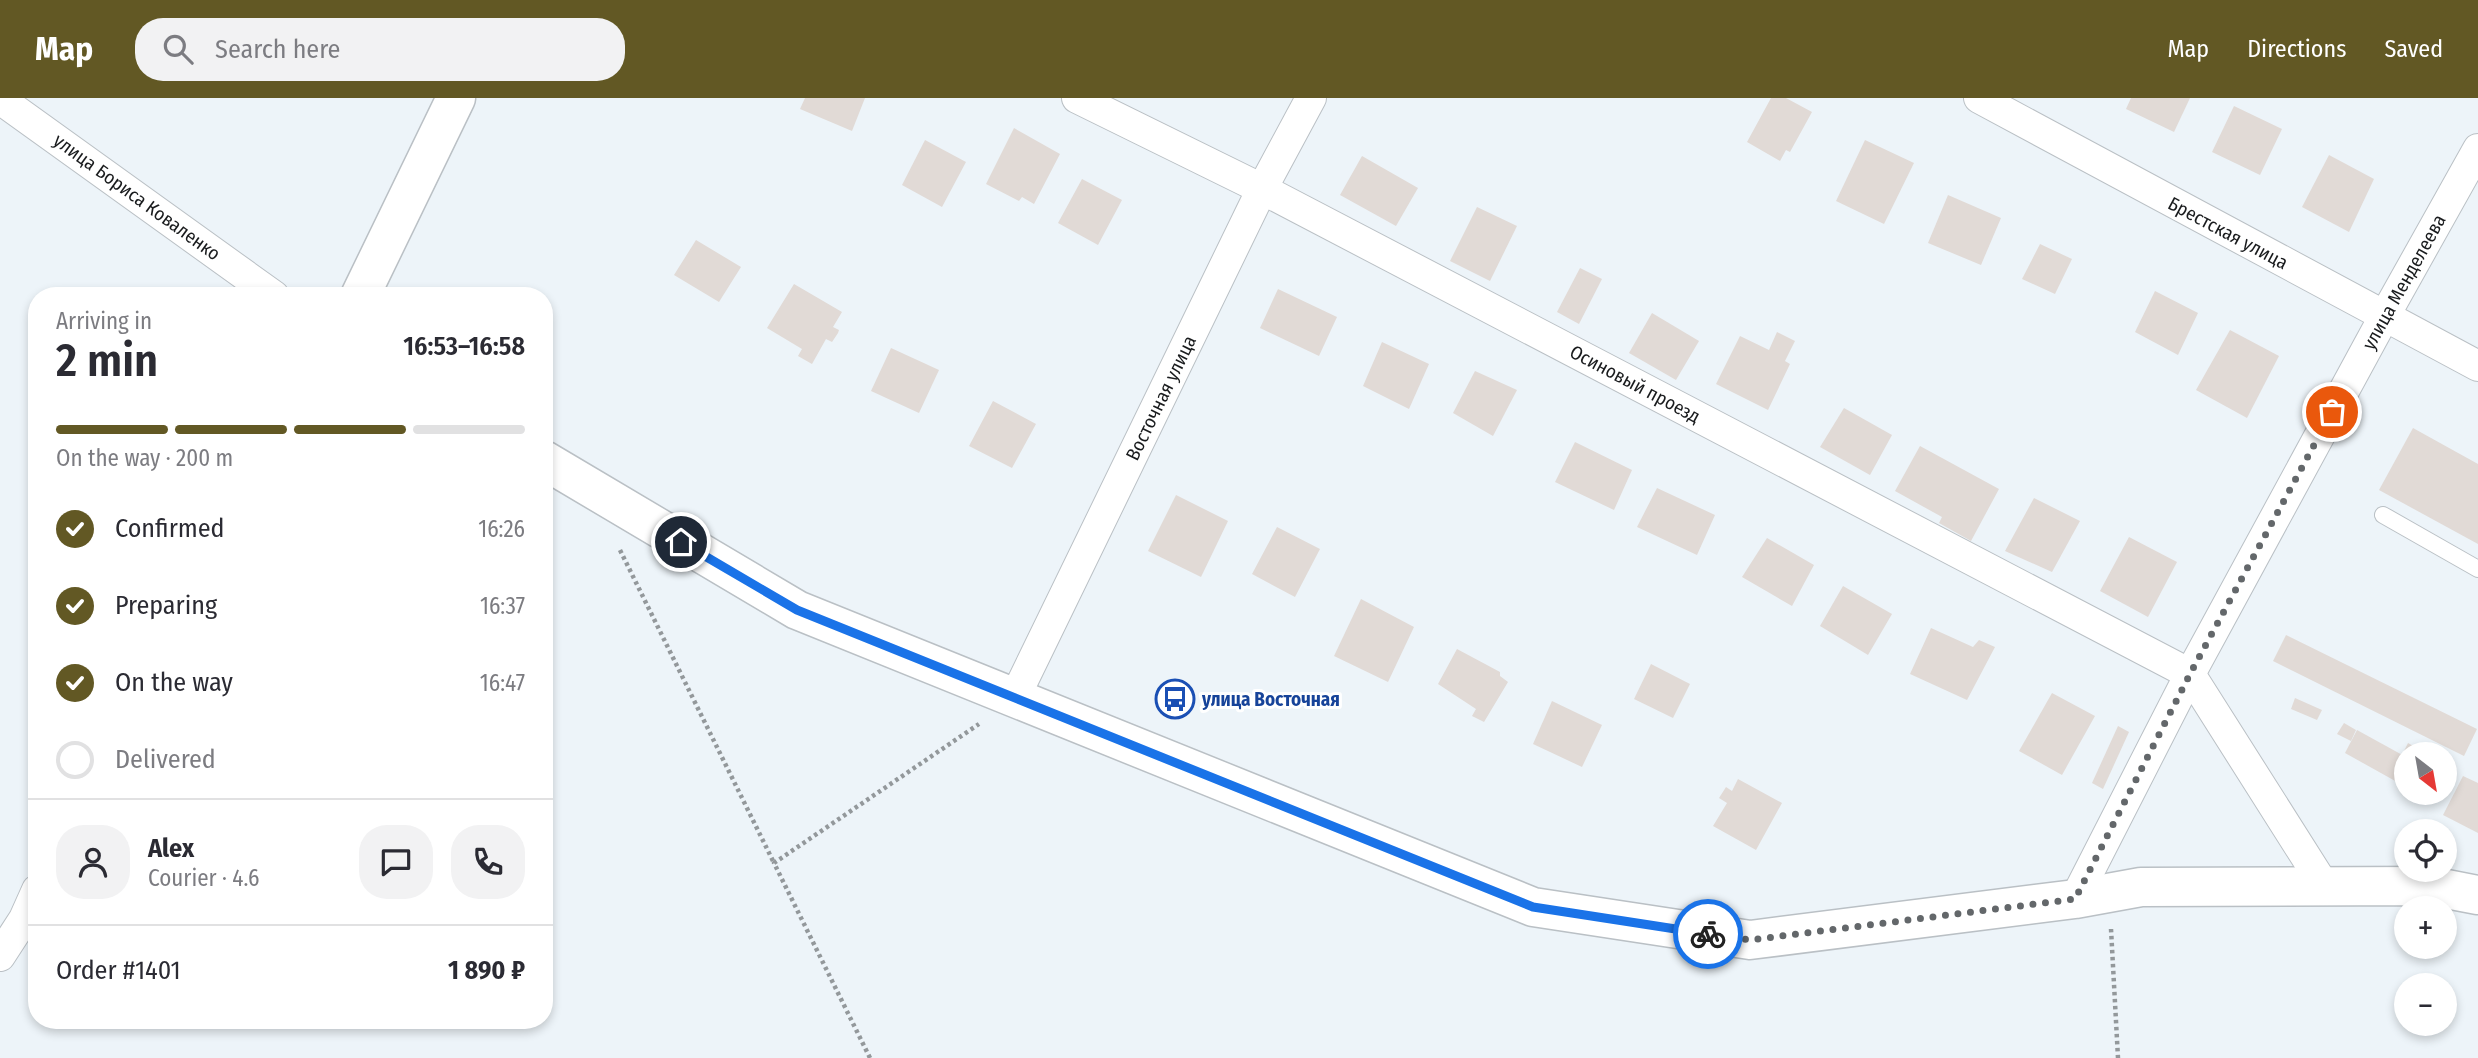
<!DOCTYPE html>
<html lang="en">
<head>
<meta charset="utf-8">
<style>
  body { margin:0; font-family:"Fira Sans Condensed",sans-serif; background:#f2f2f3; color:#2b2b33; height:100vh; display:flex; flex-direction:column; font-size:26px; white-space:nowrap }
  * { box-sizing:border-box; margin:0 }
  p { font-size:23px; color:#7c7c81 }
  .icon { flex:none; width:38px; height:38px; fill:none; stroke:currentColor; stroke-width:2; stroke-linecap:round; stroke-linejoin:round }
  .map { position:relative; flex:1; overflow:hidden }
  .sheet { position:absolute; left:28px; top:189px; width:525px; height:742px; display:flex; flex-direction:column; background:#fff; border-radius:28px; box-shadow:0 4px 10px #0003 }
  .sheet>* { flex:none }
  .needle { width:46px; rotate:149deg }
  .fabs { position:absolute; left:2394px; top:644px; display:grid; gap:14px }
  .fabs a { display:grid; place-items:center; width:63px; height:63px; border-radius:50%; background:#fff; box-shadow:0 4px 10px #0003; font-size:35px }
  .pin { position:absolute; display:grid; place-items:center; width:60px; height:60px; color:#fff; margin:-30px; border:4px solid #fff; border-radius:50%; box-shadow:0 2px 7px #0007 }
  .courier { position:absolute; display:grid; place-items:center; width:70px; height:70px; margin:-35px; border:5px solid #1a73e8; border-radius:50%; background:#fff; color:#222; box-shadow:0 2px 9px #0007 }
  .head em { font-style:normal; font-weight:600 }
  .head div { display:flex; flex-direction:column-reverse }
  .head { display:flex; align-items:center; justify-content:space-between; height:119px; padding:0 28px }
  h1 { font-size:46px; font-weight:600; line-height:52px }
  .bar { display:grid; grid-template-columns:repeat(4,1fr); gap:10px 7px; align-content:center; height:84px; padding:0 28px }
  .bar i { height:9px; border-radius:5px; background:#e1e1e2 }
  .bar .active { background:#625824 }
  .bar p { grid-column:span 4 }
  .line { display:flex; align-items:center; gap:18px; padding:0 28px; border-top:2px solid #e1e1e2 }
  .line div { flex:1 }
  .round { display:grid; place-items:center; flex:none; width:74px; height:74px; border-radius:28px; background:#f2f2f3 }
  ol { padding:0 28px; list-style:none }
  li { display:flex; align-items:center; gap:21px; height:77px }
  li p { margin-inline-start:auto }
  li .icon { padding:7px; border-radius:50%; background:#625824; color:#fff; stroke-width:4 }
  li:last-child { color:#7c7c81 }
  li i { width:38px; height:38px; border:4px solid #e1e1e2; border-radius:50% }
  header { display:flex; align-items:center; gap:42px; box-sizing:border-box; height:98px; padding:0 35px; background:#625824; color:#fff }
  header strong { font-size:33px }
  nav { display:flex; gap:38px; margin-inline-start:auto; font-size:24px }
  .search { width:490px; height:63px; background:#f2f2f3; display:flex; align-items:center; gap:18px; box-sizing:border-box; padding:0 24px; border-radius:28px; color:#7c7c81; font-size:26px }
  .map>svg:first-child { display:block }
</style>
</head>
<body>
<header>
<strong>Map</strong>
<div class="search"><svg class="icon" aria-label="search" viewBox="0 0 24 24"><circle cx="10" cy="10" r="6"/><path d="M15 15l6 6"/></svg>Search here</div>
<nav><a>Map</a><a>Directions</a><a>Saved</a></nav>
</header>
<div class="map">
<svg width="2478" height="960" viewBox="0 0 2478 960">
  <rect width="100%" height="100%" fill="#edf4f9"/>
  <g fill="#e1dad6">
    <polygon points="805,0 865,0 852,33 800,11"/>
    <polygon points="1771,0 1786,0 1812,14 1790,54 1786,52 1780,63 1747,44"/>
    <polygon points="2131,0 2190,0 2174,34 2126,11"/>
    <polygon points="2234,8 2282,31 2260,77 2212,54"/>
    <polygon points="1014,30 1060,56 1034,106 1022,99 1019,103 986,86"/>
    <polygon points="925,42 966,64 942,109 902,87"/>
    <polygon points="1865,42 1914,65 1884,126 1836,103"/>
    <polygon points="2329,57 2374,81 2349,134 2302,109"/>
    <polygon points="1362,58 1418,90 1396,128 1340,97"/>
    <polygon points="1082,81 1122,102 1098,147 1058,125"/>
    <polygon points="1948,97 2001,120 1981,167 1928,145"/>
    <polygon points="1477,109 1517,128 1490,183 1450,163"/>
    <polygon points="696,142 741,169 719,204 674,177"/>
    <polygon points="2040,146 2072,161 2055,196 2022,181"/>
    <polygon points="1580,170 1602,181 1579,226 1557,214"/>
    <polygon points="794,186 842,214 833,229 839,232 838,235 832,244 826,241 812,266 798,258 802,251 767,230"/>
    <polygon points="1278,191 1337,219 1319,258 1260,230"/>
    <polygon points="2155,193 2198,215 2178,257 2135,234"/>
    <polygon points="1652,215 1699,243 1676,282 1629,255"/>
    <polygon points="2230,232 2279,258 2247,320 2196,292"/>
    <polygon points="1777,234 1795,243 1785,263 1790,266 1768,312 1716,286 1740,238 1769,252"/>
    <polygon points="1382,244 1429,266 1409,311 1363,288"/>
    <polygon points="891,250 939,272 919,315 871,293"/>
    <polygon points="1475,273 1517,292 1493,338 1453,315"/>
    <polygon points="993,303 1036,326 1012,370 969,348"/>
    <polygon points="1844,310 1892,337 1870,377 1820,349"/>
    <polygon points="2413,330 2478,366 2478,446 2379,392"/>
    <polygon points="1575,344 1632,372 1614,412 1555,384"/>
    <polygon points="1920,348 1999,391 1971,443 1939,425 1942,419 1895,393"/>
    <polygon points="1657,390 1715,417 1697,457 1637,429"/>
    <polygon points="1176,397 1228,423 1201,479 1148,453"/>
    <polygon points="2034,400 2080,423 2052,474 2005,453"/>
    <polygon points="1277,429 1320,451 1295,499 1252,476"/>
    <polygon points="2129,439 2177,464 2148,519 2100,493"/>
    <polygon points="1767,440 1814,467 1792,508 1742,479"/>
    <polygon points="1843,488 1892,516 1868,557 1820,528"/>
    <polygon points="1361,501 1414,529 1388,584 1334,558"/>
    <polygon points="1931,530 1973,549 1979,542 1995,549 1967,602 1910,576"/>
    <polygon points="2286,537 2477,631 2464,658 2273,563"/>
    <polygon points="1457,551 1500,574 1500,578 1508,584 1484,624 1472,618 1476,611 1438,586"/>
    <polygon points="1651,566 1690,586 1673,620 1634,601"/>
    <polygon points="2052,595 2095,618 2062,677 2019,653"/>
    <polygon points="2295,600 2322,612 2317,622 2291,611"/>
    <polygon points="1552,603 1602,627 1582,669 1533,646"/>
    <polygon points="2344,625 2356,632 2351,643 2337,636"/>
    <polygon points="2118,628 2129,634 2103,691 2092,685"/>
    <polygon points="2357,632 2406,659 2406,689 2345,655"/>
    <polygon points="2408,645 2427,656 2403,655"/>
    <polygon points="2463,678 2478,685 2478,735 2443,717"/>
    <polygon points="1738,681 1782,705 1756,752 1713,728 1727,705 1719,700 1726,689 1732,693"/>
  </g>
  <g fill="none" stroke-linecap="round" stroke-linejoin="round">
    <defs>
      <polyline id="lane" points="2383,417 2478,471"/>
      <g id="street">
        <polyline points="1077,0 1262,91 2190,576 2075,801"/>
        <polyline points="1979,0 2478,268"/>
        <polyline points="0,1 274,198"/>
        <polyline points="1014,601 1262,91 1311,0"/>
        <polyline points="2325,789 2190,576 2384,219 2478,51"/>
        <polyline points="0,858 24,821 37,792"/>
      </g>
      <g id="secondary">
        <polyline points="360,198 456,0"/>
        <polyline points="544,362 797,512 1533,809 1750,842 2075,801 2141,789 2431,788 2478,797"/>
      </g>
    </defs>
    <use href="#lane" stroke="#bac0c5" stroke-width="18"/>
    <use href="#street" stroke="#bac0c5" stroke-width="32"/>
    <use href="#secondary" stroke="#bac0c5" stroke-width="41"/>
    <g stroke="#93989b" stroke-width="4.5" stroke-dasharray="3.5 3.5" stroke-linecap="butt">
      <polyline points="620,452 774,765"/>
      <polyline points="2111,831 2118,960"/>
      <polyline points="870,960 774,765 979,626"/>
    </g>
    <use href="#lane" stroke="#fff" stroke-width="16"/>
    <use href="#street" stroke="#fff" stroke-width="30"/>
    <use href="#secondary" stroke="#fff" stroke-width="38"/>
  </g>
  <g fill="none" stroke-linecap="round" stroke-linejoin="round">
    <polyline stroke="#63676a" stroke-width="7" stroke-dasharray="0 12.6" points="1708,836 1750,842 2075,801 2190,576 2332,314"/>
    <polyline stroke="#1a73e8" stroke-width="9" points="681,444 797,512 1533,809 1708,836"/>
  </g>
  <defs>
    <symbol id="bus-ring" viewBox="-11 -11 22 22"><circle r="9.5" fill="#fff" stroke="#1a4fb4" stroke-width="1.5"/><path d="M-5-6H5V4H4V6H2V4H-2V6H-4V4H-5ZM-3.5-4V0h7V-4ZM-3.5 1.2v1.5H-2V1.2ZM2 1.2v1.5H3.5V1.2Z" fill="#1a4fb4"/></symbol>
  </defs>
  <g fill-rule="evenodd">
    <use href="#bus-ring" x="1153" y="579" width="44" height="44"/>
  </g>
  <g text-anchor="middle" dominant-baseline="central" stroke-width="6" stroke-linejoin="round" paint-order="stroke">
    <g font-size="19" fill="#191b1d" stroke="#fff">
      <text transform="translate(137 99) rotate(36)">улица Бориса Коваленко</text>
      <text transform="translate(2228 135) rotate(28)">Брестская улица</text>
      <text transform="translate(2404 184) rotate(-61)">улица Менделеева</text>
      <text transform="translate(1635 286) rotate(28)">Осиновый проезд</text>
      <text transform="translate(1161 300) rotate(-64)">Восточная улица</text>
    </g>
    <g font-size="19" font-weight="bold" fill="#164399" stroke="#fff" text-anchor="start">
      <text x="1202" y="601">улица Восточная</text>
    </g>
  </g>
</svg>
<div class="fabs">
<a><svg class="needle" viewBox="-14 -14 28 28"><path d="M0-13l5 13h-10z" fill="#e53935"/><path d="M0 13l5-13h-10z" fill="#7c7c81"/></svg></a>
<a><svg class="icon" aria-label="locate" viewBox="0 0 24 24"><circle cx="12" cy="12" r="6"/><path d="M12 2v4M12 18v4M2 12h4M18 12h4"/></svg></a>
<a>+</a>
<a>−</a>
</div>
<div class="pin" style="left:2332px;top:314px;background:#ea580c"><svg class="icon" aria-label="bag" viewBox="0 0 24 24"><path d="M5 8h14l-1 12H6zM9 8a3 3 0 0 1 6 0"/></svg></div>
<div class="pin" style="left:681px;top:444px;background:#1f2937"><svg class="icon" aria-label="home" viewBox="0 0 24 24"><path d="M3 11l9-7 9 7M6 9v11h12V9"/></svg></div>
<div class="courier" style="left:1708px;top:836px"><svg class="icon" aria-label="bike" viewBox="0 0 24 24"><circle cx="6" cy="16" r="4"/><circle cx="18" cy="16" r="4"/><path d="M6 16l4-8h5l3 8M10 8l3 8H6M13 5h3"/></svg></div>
<section class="sheet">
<div class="head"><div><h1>2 min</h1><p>Arriving in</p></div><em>16:53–16:58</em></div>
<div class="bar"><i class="active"></i><i class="active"></i><i class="active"></i><i></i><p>On the way · 200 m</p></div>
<ol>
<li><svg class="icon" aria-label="check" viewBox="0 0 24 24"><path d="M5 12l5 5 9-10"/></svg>Confirmed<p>16:26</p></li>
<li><svg class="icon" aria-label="check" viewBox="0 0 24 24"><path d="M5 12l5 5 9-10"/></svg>Preparing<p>16:37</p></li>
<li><svg class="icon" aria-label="check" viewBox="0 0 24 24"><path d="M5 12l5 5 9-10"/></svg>On the way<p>16:47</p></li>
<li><i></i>Delivered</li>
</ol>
<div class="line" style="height:126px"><a class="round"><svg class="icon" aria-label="person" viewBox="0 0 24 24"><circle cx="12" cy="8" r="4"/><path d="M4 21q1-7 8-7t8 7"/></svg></a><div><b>Alex</b><p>Courier · 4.6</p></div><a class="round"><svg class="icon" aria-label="chat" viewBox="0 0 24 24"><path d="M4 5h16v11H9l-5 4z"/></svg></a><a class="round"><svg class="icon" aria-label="phone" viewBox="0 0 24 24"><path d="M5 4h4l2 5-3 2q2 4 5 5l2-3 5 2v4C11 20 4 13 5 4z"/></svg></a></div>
<div class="line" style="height:91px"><div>Order #1401</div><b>1 890 ₽</b></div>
</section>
</div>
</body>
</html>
